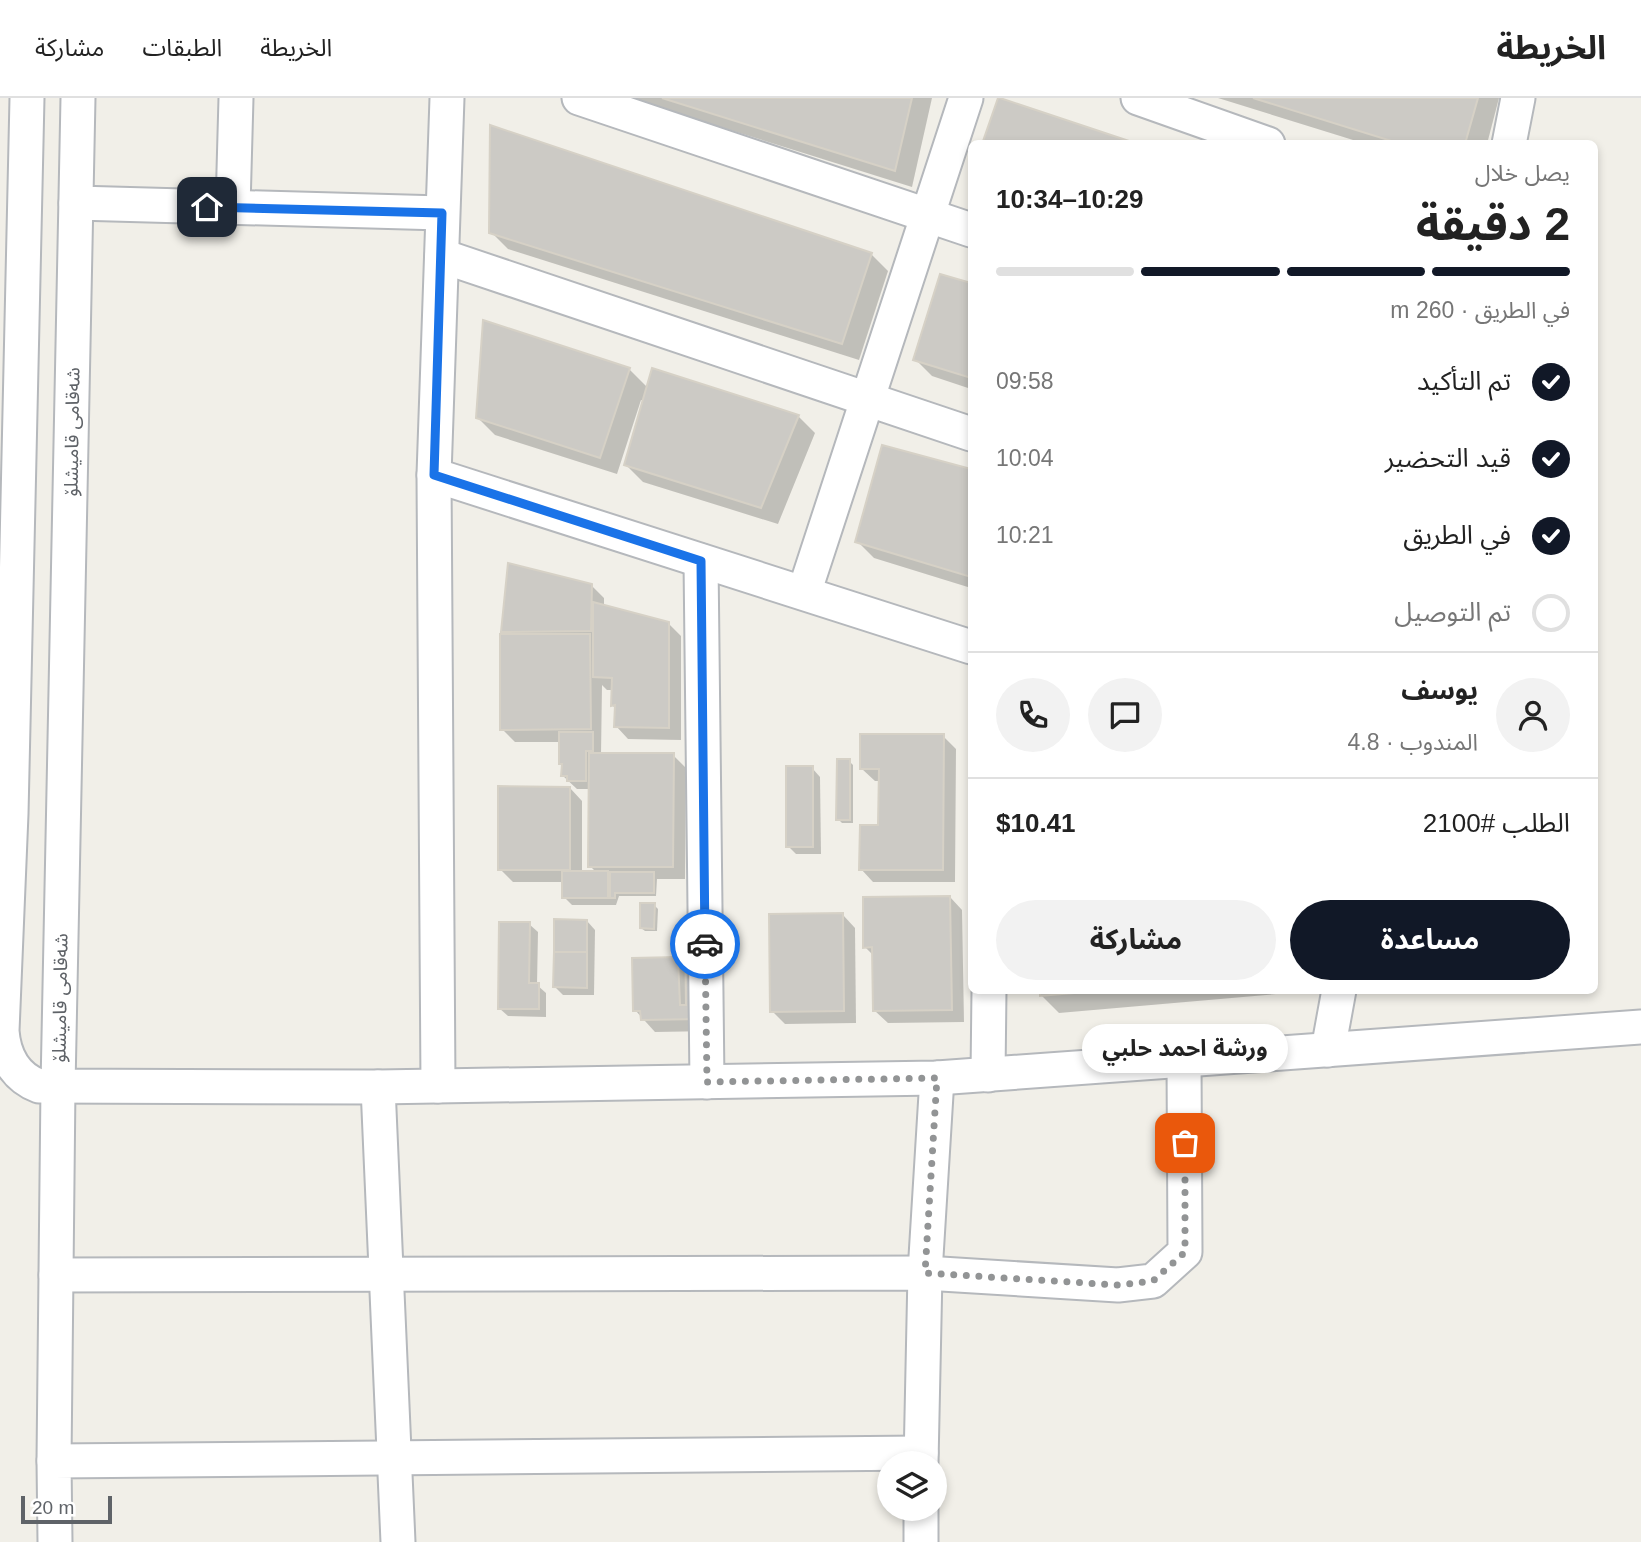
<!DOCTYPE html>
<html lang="ar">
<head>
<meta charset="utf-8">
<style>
  body { margin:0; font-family:Arial,"Noto Sans Arabic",sans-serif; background:#f2f2f2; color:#222; direction:rtl; height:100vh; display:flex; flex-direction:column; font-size:26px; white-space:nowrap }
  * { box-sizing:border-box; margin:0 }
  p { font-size:23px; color:#767676 }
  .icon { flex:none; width:38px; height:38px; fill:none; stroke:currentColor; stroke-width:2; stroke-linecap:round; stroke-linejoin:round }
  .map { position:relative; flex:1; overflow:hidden; direction:ltr }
  .sheet { position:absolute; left:968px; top:42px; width:630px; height:854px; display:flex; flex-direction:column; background:#fff; border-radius:10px; box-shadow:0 4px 10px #0003; direction:rtl }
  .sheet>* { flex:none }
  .buttons { position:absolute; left:877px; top:1353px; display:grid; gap:14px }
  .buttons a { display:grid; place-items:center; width:70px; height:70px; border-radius:50%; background:#fff; box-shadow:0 4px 10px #0003; font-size:35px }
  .scale { position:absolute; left:21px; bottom:18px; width:91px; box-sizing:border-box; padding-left:7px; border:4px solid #5f6368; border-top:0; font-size:19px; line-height:24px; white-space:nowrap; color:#5f6368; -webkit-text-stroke:5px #fff; paint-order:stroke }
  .pin { position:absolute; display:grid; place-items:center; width:60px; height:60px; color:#fff; margin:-30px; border-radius:14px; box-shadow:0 4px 10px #0006 }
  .courier { position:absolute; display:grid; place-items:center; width:70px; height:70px; margin:-35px; border:5px solid #1a73e8; border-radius:50%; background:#fff; color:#222; box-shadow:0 2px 9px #0007 }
  .bubble { position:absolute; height:49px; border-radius:24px; background:#fff; box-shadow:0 4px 10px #0003; font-size:23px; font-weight:700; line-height:49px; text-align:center; direction:rtl }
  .head em { font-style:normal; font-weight:700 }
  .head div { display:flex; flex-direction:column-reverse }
  .head { display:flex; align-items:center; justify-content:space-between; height:119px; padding:0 28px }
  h1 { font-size:46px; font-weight:700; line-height:52px }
  .bar { display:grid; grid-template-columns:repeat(4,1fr); gap:10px 7px; align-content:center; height:84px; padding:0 28px }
  .bar i { height:9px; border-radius:5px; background:#e0e0e0 }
  .bar .selected { background:#111827 }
  .bar p { grid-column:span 4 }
  .line { display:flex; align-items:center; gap:18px; padding:0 28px; border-top:2px solid #e0e0e0 }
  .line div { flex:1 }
  .round { display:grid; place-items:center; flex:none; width:74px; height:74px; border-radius:37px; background:#f2f2f2 }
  ol { padding:0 28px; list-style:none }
  li { display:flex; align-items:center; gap:21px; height:77px }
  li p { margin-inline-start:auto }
  li .icon { padding:7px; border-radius:50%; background:#111827; color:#fff; stroke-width:4 }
  li:last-child { color:#767676 }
  li i { width:38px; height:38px; border:4px solid #e0e0e0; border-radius:50% }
  .button { display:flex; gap:14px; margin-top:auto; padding:14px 28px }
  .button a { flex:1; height:80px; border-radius:42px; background:#111827; color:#fff; font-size:28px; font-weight:700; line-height:80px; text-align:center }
  .button a+a { background:#f2f2f2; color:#222 }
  header { display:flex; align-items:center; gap:42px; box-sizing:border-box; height:98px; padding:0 35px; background:#fff; border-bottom:2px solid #e0e0e0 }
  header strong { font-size:33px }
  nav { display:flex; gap:38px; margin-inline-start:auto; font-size:24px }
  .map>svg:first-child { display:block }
</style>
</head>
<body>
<header>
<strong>الخريطة</strong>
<nav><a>الخريطة</a><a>الطبقات</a><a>مشاركة</a></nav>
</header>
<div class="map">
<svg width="1641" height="1444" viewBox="0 0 1641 1444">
  <rect width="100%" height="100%" fill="#f1efe8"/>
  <g fill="#0003">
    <polygon points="628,0 932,0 912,89"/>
    <polygon points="1218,0 1499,0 1487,46 1366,46"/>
    <polygon points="491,134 871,156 888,173 859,262 508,151"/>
    <polygon points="941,178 971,187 971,291 932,278 915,261"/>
    <polygon points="629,271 648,290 798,318 815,335 778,426 643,384 626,367 644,303 641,302 617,376 495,337 478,320"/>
    <polygon points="883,349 971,373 971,490 874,460 857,443"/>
    <polygon points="591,487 604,500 604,508 668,525 681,538 681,642 628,641 616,628 616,611 612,607 613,592 607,592 602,587 601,657 673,657 686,670 685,781 657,781 656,798 619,798 616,807 572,807 564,799 564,784 513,784 500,771 570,690 582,703 582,775 597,775 590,768 590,691 577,691 563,678 564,669 560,665 561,644 515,644 502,631 507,538 503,533"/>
    <polygon points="943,638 956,651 955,784 873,784 861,771 880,729 880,683 875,683 862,671"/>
    <polygon points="849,663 853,667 853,725 842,725 838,721"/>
    <polygon points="812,670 820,679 821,756 796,756 788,748"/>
    <polygon points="950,799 962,812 964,924 888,925 875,913 874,858 865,849"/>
    <polygon points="654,807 658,811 657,833 645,833 641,830"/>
    <polygon points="843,817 855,830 856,925 785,926 772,913"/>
    <polygon points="587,823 595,832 594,897 563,897 555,889"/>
    <polygon points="529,826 538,834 537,887 546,895 546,919 508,918 499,910"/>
    <polygon points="678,860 687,870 713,933 655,934 635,912"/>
    <polygon points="1042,892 1289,892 1288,895 1059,915 1042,898"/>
  </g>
  <g fill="#cccac5" stroke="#d6d1c6" stroke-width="2">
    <polygon points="662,0 912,0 895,73"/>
    <polygon points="998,0 1000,0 1138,46 982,46"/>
    <polygon points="1253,0 1478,0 1465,46 1401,46"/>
    <polygon points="490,27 872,155 842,246 489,135"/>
    <polygon points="940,176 971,185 971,280 913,262"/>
    <polygon points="483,222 630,270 600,360 476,320"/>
    <polygon points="652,270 799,317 761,410 624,367"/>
    <polygon points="882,347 971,371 971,479 855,444"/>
    <polygon points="508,465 592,486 591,533 501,534"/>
    <polygon points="593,504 669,524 669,630 614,629 615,607 611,608 612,580 593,579"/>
    <polygon points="500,536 590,536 591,631 500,632"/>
    <polygon points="559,634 593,634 593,653 586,653 586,683 567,683 567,678 561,678 562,666 559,666"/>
    <polygon points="860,636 944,636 943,772 859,772 860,727 878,727 879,671 860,671"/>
    <polygon points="589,655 674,655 673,769 588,769"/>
    <polygon points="837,661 850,661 850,722 836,722"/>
    <rect x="786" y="668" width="27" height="81"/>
    <polygon points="498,688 570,689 570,772 498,772"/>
    <rect x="562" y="773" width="46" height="27"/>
    <polygon points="610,774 654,774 654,795 615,795 615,800 610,800"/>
    <polygon points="950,798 952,912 873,913 872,849 863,850 863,799"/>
    <polygon points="640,805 655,805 654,831 640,830"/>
    <polygon points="843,815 844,913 770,914 769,816"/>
    <polygon points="554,821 587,822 587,854 554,854"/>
    <polygon points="499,824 530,824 529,885 539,885 539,911 498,911"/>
    <polygon points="700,833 701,921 641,922 640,913 633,913 632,860 678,859 680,907 686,907 685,834"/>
    <polygon points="554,854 587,854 587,890 553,889"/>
    <polygon points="1040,892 1109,892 1040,898"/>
  </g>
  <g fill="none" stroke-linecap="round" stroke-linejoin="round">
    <defs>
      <g id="minor">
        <path d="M 27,0 L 11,716 L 2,933 C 4,958 15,979 39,988 L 378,989 L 937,980 L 1641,929"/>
        <polyline points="579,0 971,132"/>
        <polyline points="1138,0 1268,46"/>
        <polyline points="1509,46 1518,0"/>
        <polyline points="76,105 442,115"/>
        <polyline points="233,109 236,0"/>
        <polyline points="442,158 971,336"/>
        <polyline points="434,377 971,549"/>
        <polyline points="701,463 707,984"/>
        <polyline points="804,495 966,0"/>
        <polyline points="1328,952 1339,892"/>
        <polyline points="988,977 989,892"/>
        <polyline points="438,988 434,377 447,0"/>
        <polyline points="378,989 398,1444"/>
        <polyline points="56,1177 925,1175 1118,1187 1153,1183 1185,1154 1184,962"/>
        <polyline points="54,1363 58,988 78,0"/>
        <polyline points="921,1365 925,1175 937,980"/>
        <polyline points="921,1410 921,1444"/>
        <polyline points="55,1444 54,1363 921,1355"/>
      </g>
    </defs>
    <use href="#minor" stroke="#b5b8bc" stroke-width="37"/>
    <use href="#minor" stroke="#fff" stroke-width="33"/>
  </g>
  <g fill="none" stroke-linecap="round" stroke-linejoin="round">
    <polyline stroke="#929495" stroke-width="7" stroke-dasharray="0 12.6" points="705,846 707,984 937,980 925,1175 1118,1187 1153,1183 1185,1154 1185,1045"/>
    <polyline stroke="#1a73e8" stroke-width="9" points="207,109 442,115 434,377 701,463 705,846"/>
  </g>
  <g text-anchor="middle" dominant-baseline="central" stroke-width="7" stroke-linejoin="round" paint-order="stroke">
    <g font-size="19" fill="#5f6368" stroke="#fff">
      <text transform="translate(72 334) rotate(-89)">شەقامی قامیشلۆ</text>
      <text transform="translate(60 900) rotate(-89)">شەقامی قامیشلۆ</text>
    </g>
  </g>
</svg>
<div class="buttons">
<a><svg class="icon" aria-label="layers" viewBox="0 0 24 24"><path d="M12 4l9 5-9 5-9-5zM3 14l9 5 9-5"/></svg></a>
</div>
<div class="scale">20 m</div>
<div class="pin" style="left:1185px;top:1045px;background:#ea580c"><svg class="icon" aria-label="bag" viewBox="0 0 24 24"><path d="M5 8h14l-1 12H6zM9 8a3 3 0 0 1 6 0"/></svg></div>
<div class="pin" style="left:207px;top:109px;background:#1f2937"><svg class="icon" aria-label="home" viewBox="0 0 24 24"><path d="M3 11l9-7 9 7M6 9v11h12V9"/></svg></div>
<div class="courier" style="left:705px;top:846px"><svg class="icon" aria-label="car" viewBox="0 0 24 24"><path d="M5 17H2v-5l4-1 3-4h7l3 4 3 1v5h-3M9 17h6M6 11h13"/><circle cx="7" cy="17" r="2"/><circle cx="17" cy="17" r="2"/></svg></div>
<div class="bubble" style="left:1082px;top:926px;width:206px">ورشة احمد حلبي</div>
<section class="sheet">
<div class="head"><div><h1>2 دقيقة</h1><p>يصل خلال</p></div><em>10:29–10:34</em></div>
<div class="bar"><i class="selected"></i><i class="selected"></i><i class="selected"></i><i></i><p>في الطريق · 260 m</p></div>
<ol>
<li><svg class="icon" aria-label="check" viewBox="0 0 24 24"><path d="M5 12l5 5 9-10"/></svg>تم التأكيد<p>09:58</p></li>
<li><svg class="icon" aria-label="check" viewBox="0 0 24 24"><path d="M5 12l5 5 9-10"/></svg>قيد التحضير<p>10:04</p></li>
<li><svg class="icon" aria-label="check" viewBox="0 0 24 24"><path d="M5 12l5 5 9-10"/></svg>في الطريق<p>10:21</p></li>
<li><i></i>تم التوصيل</li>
</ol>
<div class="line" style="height:126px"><a class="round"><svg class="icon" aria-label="person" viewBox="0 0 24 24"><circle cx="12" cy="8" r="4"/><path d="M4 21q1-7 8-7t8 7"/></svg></a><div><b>يوسف</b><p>المندوب · 4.8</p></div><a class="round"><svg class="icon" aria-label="chat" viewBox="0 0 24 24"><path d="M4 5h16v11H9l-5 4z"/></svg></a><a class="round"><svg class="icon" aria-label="phone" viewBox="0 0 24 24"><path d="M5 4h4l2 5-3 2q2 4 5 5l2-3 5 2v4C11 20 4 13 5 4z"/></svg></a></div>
<div class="line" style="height:91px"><div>الطلب #2100</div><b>$10.41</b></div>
<div class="button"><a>مساعدة</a><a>مشاركة</a></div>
</section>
</div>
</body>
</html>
